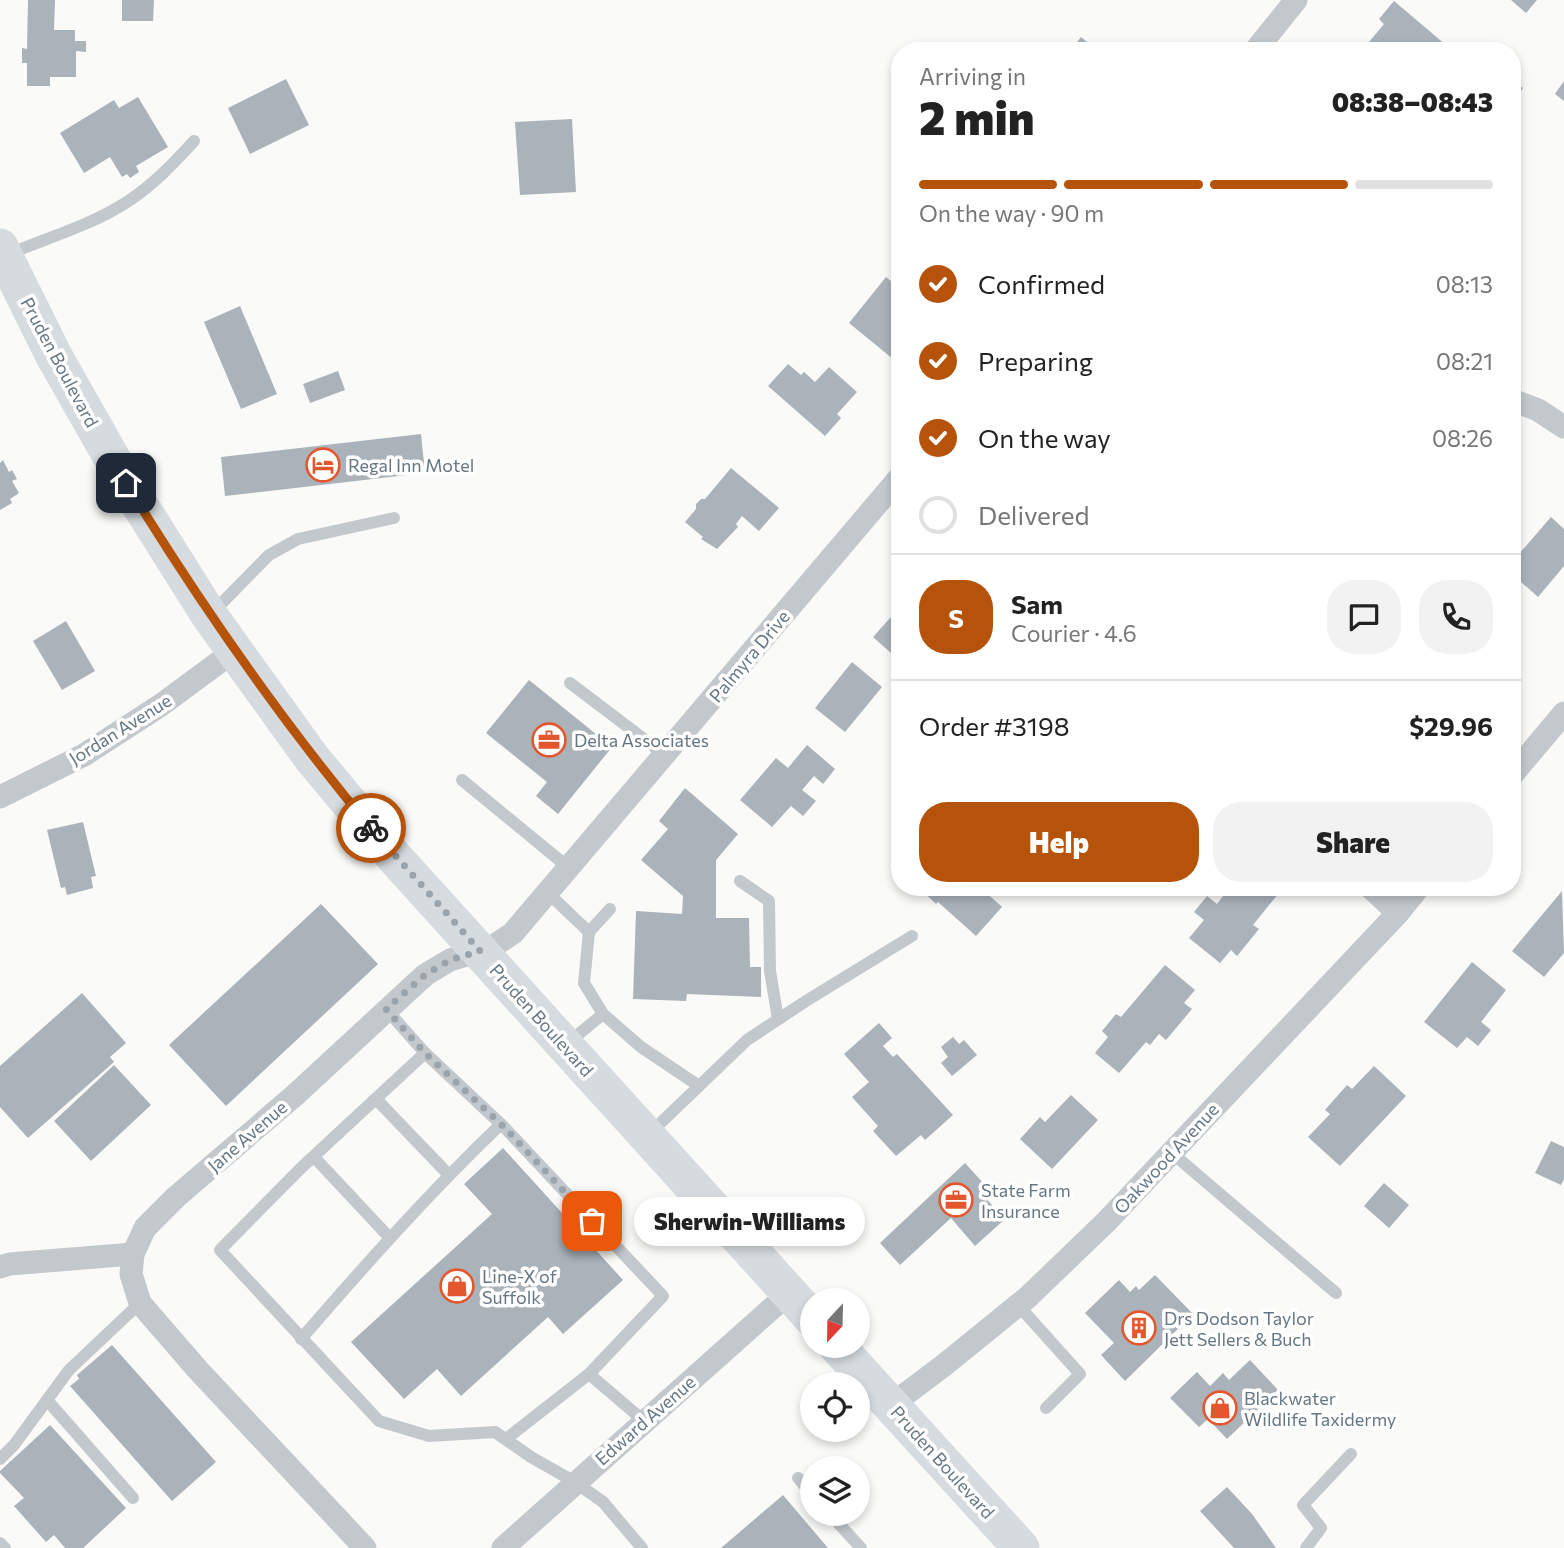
<!DOCTYPE html>
<html lang="en">
<head>
<meta charset="utf-8">
<style>
  body { margin:0; font-family:Commissioner,sans-serif; background:#f2f2f2; color:#222; height:100vh; display:flex; flex-direction:column; font-size:26px; white-space:nowrap }
  * { box-sizing:border-box; margin:0 }
  p { font-size:23px; color:#767676 }
  .icon { flex:none; width:38px; height:38px; fill:none; stroke:currentColor; stroke-width:2; stroke-linecap:round; stroke-linejoin:round }
  .map { position:relative; flex:1; overflow:hidden }
  .details { position:absolute; left:891px; top:42px; width:630px; height:854px; display:flex; flex-direction:column; background:#fff; border-radius:28px; box-shadow:0 4px 10px #0003 }
  .details>* { flex:none }
  .needle { width:46px; rotate:202deg }
  .tools { position:absolute; left:800px; top:1288px; display:grid; gap:14px }
  .tools a { display:grid; place-items:center; width:70px; height:70px; border-radius:50%; background:#fff; box-shadow:0 4px 10px #0003; font-size:35px }
  .pin { position:absolute; display:grid; place-items:center; width:60px; height:60px; color:#fff; margin:-30px; border-radius:14px; box-shadow:0 4px 10px #0006 }
  .courier { position:absolute; display:grid; place-items:center; width:70px; height:70px; margin:-35px; border:5px solid #b45309; border-radius:50%; background:#fff; color:#222; box-shadow:0 2px 9px #0007 }
  .bubble { position:absolute; height:49px; border-radius:24px; background:#fff; box-shadow:0 4px 10px #0003; font-size:23px; font-weight:800; line-height:49px; text-align:center }
  .summary em { font-style:normal; font-weight:800 }
  .summary div { display:flex; flex-direction:column-reverse }
  .summary { display:flex; align-items:center; justify-content:space-between; height:119px; padding:0 28px }
  h1 { font-size:46px; font-weight:800; line-height:52px }
  .bar { display:grid; grid-template-columns:repeat(4,1fr); gap:10px 7px; align-content:center; height:84px; padding:0 28px }
  .bar i { height:9px; border-radius:5px; background:#e0e0e0 }
  .bar .active { background:#b45309 }
  .bar p { grid-column:span 4 }
  .line { display:flex; align-items:center; gap:18px; padding:0 28px; border-top:2px solid #e0e0e0 }
  .line div { flex:1 }
  .round { display:grid; place-items:center; flex:none; width:74px; height:74px; border-radius:28px; background:#f2f2f2 }
  ol { padding:0 28px; list-style:none }
  li { display:flex; align-items:center; gap:21px; height:77px }
  li p { margin-inline-start:auto }
  li .icon { padding:7px; border-radius:50%; background:#b45309; color:#fff; stroke-width:4 }
  li:last-child { color:#767676 }
  li i { width:38px; height:38px; border:4px solid #e0e0e0; border-radius:50% }
  .action { display:flex; gap:14px; margin-top:auto; padding:14px 28px }
  .action a { flex:1; height:80px; border-radius:28px; background:#b45309; color:#fff; font-size:28px; font-weight:800; line-height:80px; text-align:center }
  .action a+a { background:#f2f2f2; color:#222 }
  .map>svg:first-child { display:block }
</style>
</head>
<body>
<div class="map">
<svg width="1564" height="1548" viewBox="0 0 1564 1548">
  <rect width="100%" height="100%" fill="#fafaf8"/>
  <g fill="#aab3b9">
    <polygon points="28,0 55,0 54,30 75,30 75,41 86,41 86,52 76,51 76,77 50,77 50,86 27,86 27,63 22,63 22,48 27,49"/>
    <polygon points="122,0 154,0 153,21 122,21"/>
    <polygon points="1511,0 1537,0 1526,13"/>
    <polygon points="1394,1 1453,51 1367,51 1364,48 1384,24 1379,19"/>
    <polygon points="1081,37 1098,51 1070,51"/>
    <polygon points="286,79 309,125 250,154 228,108"/>
    <polygon points="1512,80 1523,88 1512,102"/>
    <polygon points="1564,81 1564,101 1555,94"/>
    <polygon points="138,97 168,147 136,166 139,172 130,178 127,174 122,177 110,157 84,173 60,133 114,100 119,108"/>
    <polygon points="572,119 576,192 520,195 515,122"/>
    <polygon points="886,277 900,288 900,351 893,359 849,323"/>
    <polygon points="240,306 277,394 241,409 204,322"/>
    <polygon points="788,364 801,375 804,372 815,382 829,367 857,392 837,414 841,418 825,436 768,386"/>
    <polygon points="338,371 345,390 310,403 303,384"/>
    <polygon points="421,434 425,473 225,496 221,457"/>
    <polygon points="3,460 9,472 12,470 17,479 12,481 19,493 10,499 12,503 0,510 0,463"/>
    <polygon points="731,468 779,508 759,531 742,516 736,524 738,527 717,549 701,539 703,537 685,522 696,509 696,504 701,499 705,499"/>
    <polygon points="1551,517 1564,529 1564,566 1538,597 1512,574 1512,562"/>
    <polygon points="900,607 900,661 873,637"/>
    <polygon points="66,621 95,671 62,690 33,641"/>
    <polygon points="852,662 882,687 845,732 815,708"/>
    <polygon points="529,680 612,747 558,814 536,796 547,782 486,733"/>
    <polygon points="807,745 835,769 823,784 814,776 802,790 816,801 803,816 791,806 772,827 740,800 776,758 788,768"/>
    <polygon points="685,788 738,834 716,860 716,918 749,918 750,967 761,967 761,997 687,994 686,1001 633,999 636,911 682,914 683,896 641,860 668,829 659,821"/>
    <polygon points="83,822 96,876 91,877 93,888 67,895 65,887 61,888 47,830"/>
    <polygon points="918,887 980,887 1002,907 976,936 938,902 936,904"/>
    <polygon points="1230,887 1271,887 1279,893 1253,925 1259,929 1237,956 1231,950 1220,963 1189,938 1204,920 1194,912 1207,896 1217,904"/>
    <polygon points="1562,891 1564,953 1544,977 1512,951"/>
    <polygon points="321,904 378,964 226,1106 169,1045"/>
    <polygon points="1472,962 1506,990 1481,1022 1491,1030 1478,1046 1467,1037 1457,1048 1424,1022"/>
    <polygon points="1165,965 1195,990 1184,1003 1192,1009 1166,1040 1159,1034 1150,1045 1146,1042 1119,1073 1095,1053 1108,1037 1102,1031 1116,1014 1121,1017"/>
    <polygon points="82,993 126,1043 110,1057 114,1062 28,1138 0,1107 0,1066"/>
    <polygon points="879,1023 892,1038 883,1046 893,1057 897,1054 953,1115 925,1140 921,1135 896,1156 873,1131 878,1126 852,1097 869,1082 844,1054"/>
    <polygon points="953,1037 959,1044 964,1040 977,1055 952,1076 941,1063 948,1057 941,1047"/>
    <polygon points="114,1065 151,1105 91,1161 54,1121"/>
    <polygon points="1374,1066 1406,1096 1340,1166 1308,1137 1330,1114 1325,1110 1347,1085 1352,1089"/>
    <polygon points="1071,1095 1098,1120 1052,1169 1020,1139 1040,1117 1045,1122"/>
    <polygon points="1551,1141 1564,1147 1564,1179 1561,1185 1535,1173"/>
    <polygon points="503,1148 623,1280 563,1334 548,1317 461,1396 437,1369 404,1399 351,1342 492,1214 464,1184"/>
    <polygon points="965,1163 986,1186 980,1192 1005,1219 975,1246 951,1218 900,1265 880,1243"/>
    <polygon points="1384,1183 1409,1205 1389,1228 1364,1206"/>
    <polygon points="1155,1275 1193,1314 1125,1381 1101,1355 1114,1343 1085,1313 1119,1280 1130,1292 1136,1286 1139,1290"/>
    <polygon points="112,1345 216,1462 172,1501 70,1386 79,1379 77,1375"/>
    <polygon points="1250,1360 1278,1390 1227,1439 1208,1419 1199,1427 1170,1398 1197,1372 1210,1386 1223,1373 1229,1380"/>
    <polygon points="50,1425 126,1508 83,1548 65,1548 54,1535 46,1542 14,1506 24,1498 0,1473 0,1471"/>
    <polygon points="1227,1487 1252,1514 1276,1548 1234,1548 1200,1511"/>
    <polygon points="783,1495 828,1548 721,1548"/>
  </g>
  <g fill="none" stroke-linecap="round" stroke-linejoin="round">
    <g stroke="#c3c8cc" stroke-width="12">
      <path d="M 6,255 C 46,238 93,225 130,200 C 155,183 174,163 194,141"/>
      <polyline points="212,613 269,555 298,539 394,518"/>
      <polyline points="570,683 665,755"/>
      <polyline points="462,780 569,868"/>
      <polyline points="740,881 769,901 770,971 778,1019"/>
      <polyline points="548,893 589,932 584,983 603,1014 641,1047 699,1086"/>
      <polyline points="589,932 610,909"/>
      <polyline points="386,1009 425,1053 301,1168 220,1250 379,1421 429,1436 495,1432 531,1457 575,1482 603,1502 642,1548"/>
      <polyline points="568,1043 603,1014"/>
      <polyline points="425,1053 504,1127 663,1296 589,1374"/>
      <polyline points="376,1099 448,1174"/>
      <polyline points="648,1135 747,1040 806,1001 912,936"/>
      <polyline points="1172,1153 1336,1293"/>
      <polyline points="314,1157 389,1237"/>
      <polyline points="1018,1305 1080,1374 1046,1408"/>
      <path d="M 301,1339 C 365,1265 430,1192 501,1124"/>
      <polyline points="47,1400 133,1498"/>
      <polyline points="506,1439 589,1374 644,1421"/>
      <polyline points="0,1459 14,1445 69,1370 140,1303"/>
      <polyline points="798,1478 812,1494"/>
      <polyline points="830,1514 861,1548"/>
      <polyline points="0,1543 5,1548"/>
      <polyline points="1306,1548 1321,1528 1303,1505 1351,1454"/>
    </g>
    <g stroke="#c3c8cc" stroke-width="23">
      <polyline points="1255,51 1296,0"/>
      <polyline points="1512,400 1538,410 1564,427"/>
      <polyline points="1512,775 1564,713"/>
      <polyline points="0,797 84,755 161,705 234,651"/>
      <polyline points="1370,887 1398,913"/>
      <polyline points="0,1267 10,1264 133,1254"/>
      <polyline points="891,1405 943,1366 1028,1297 1107,1221 1398,913 1419,887"/>
      <polyline points="365,1548 198,1370 140,1303 131,1274 133,1254 145,1228 176,1197 294,1096 425,975 450,960 492,947 513,933 900,477"/>
      <polyline points="503,1548 789,1293"/>
    </g>
    <g stroke="#d6dbdf" stroke-width="37">
      <polyline points="0,247 54,356 126,483 209,615 311,757 395,858 812,1318"/>
      <polyline points="837,1346 1021,1548"/>
    </g>
  </g>
  <g fill="none" stroke-linecap="round" stroke-linejoin="round">
    <polyline stroke="#99a4ac" stroke-width="7" stroke-dasharray="0 12.6" points="371,828 480,951 450,960 425,975 386,1009 425,1053 504,1127 592,1221"/>
    <path stroke="#b45309" stroke-width="9" d="M 126,483 C 201,605 279,718 371,828"/>
  </g>
  <defs>
    <symbol id="hotel-ring" viewBox="-11 -11 22 22"><circle r="9.5" fill="#fff" stroke="#e4572e" stroke-width="1.5"/><path d="M-6-4.5h1.5V1H6V5H4.5V3h-9V5H-6ZM-4 0a1.8 1.8 0 1 1 3.6 0ZM.5 0V-2.5h3Q6-2.5 6 0Z" fill="#e4572e"/></symbol>
    <symbol id="office-ring" viewBox="-11 -11 22 22"><circle r="9.5" fill="#fff" stroke="#e4572e" stroke-width="1.5"/><path d="M-6-3h4V-5.5h4V-3h4V5H-6ZM-1-4.5V-3h2v-1.5ZM-6 0V1H6V0Z" fill="#e4572e"/></symbol>
    <symbol id="shop-ring" viewBox="-11 -11 22 22"><circle r="9.5" fill="#fff" stroke="#e4572e" stroke-width="1.5"/><path d="M-5-2.5h2.3a2.7 3.5 0 0 1 5.4 0H5L5.5 6h-11ZM-1.5-2.5h3a1.5 2.3 0 0 0-3 0Z" fill="#e4572e"/></symbol>
    <symbol id="building-ring" viewBox="-11 -11 22 22"><circle r="9.5" fill="#fff" stroke="#e4572e" stroke-width="1.5"/><path d="M-4-6H4V6H1V3H-1V6H-4ZM-2.5-4.3h1.7v1.8h-1.7ZM.8-4.3h1.7v1.8H.8ZM-2.5-1h1.7V.8h-1.7ZM.8-1h1.7V.8H.8Z" fill="#e4572e"/></symbol>
  </defs>
  <g fill-rule="evenodd">
    <use href="#hotel-ring" x="304" y="446" width="38" height="38"/>
    <use href="#office-ring" x="530" y="721" width="38" height="38"/>
    <use href="#office-ring" x="937" y="1181" width="38" height="38"/>
    <use href="#shop-ring" x="438" y="1267" width="38" height="38"/>
    <use href="#building-ring" x="1120" y="1309" width="38" height="38"/>
    <use href="#shop-ring" x="1201" y="1389" width="38" height="38"/>
  </g>
  <g text-anchor="middle" dominant-baseline="central" stroke-width="7" stroke-linejoin="round" paint-order="stroke">
    <g font-size="18" fill="#657683" stroke="#fff">
      <text transform="translate(60 362) rotate(62)">Pruden Boulevard</text>
      <text transform="translate(749 656) rotate(-50)">Palmyra Drive</text>
      <text transform="translate(120 729) rotate(-32)">Jordan Avenue</text>
      <text transform="translate(542 1020) rotate(48)">Pruden Boulevard</text>
      <text transform="translate(247 1136) rotate(-41)">Jane Avenue</text>
      <text transform="translate(1166 1158) rotate(-47)">Oakwood Avenue</text>
      <text transform="translate(645 1420) rotate(-41)">Edward Avenue</text>
      <text transform="translate(943 1462) rotate(48)">Pruden Boulevard</text>
    </g>
    <g font-size="18" fill="#657683" stroke="#fff" text-anchor="start">
      <text x="348" y="465">Regal Inn Motel</text>
      <text x="574" y="740">Delta Associates</text>
      <text x="981" y="1190">State Farm<tspan x="981" dy="21">Insurance</tspan></text>
      <text x="482" y="1276">Line-X of<tspan x="482" dy="21">Suffolk</tspan></text>
      <text x="1164" y="1318">Drs Dodson Taylor<tspan x="1164" dy="21">Jett Sellers &amp; Buch</tspan></text>
      <text x="1244" y="1398">Blackwater<tspan x="1244" dy="21">Wildlife Taxidermy</tspan></text>
    </g>
  </g>
</svg>
<div class="tools">
<a><svg class="needle" viewBox="-14 -14 28 28"><path d="M0-13l5 13h-10z" fill="#e53935"/><path d="M0 13l5-13h-10z" fill="#767676"/></svg></a>
<a><svg class="icon" aria-label="locate" viewBox="0 0 24 24"><circle cx="12" cy="12" r="6"/><path d="M12 2v4M12 18v4M2 12h4M18 12h4"/></svg></a>
<a><svg class="icon" aria-label="layers" viewBox="0 0 24 24"><path d="M12 4l9 5-9 5-9-5zM3 14l9 5 9-5"/></svg></a>
</div>
<div class="pin" style="left:592px;top:1221px;background:#ea580c"><svg class="icon" aria-label="bag" viewBox="0 0 24 24"><path d="M5 8h14l-1 12H6zM9 8a3 3 0 0 1 6 0"/></svg></div>
<div class="pin" style="left:126px;top:483px;background:#1f2937"><svg class="icon" aria-label="home" viewBox="0 0 24 24"><path d="M3 11l9-7 9 7M6 9v11h12V9"/></svg></div>
<div class="courier" style="left:371px;top:828px"><svg class="icon" aria-label="bike" viewBox="0 0 24 24"><circle cx="6" cy="16" r="4"/><circle cx="18" cy="16" r="4"/><path d="M6 16l4-8h5l3 8M10 8l3 8H6M13 5h3"/></svg></div>
<div class="bubble" style="left:634px;top:1197px;width:231px">Sherwin-Williams</div>
<section class="details">
<div class="summary"><div><h1>2 min</h1><p>Arriving in</p></div><em>08:38–08:43</em></div>
<div class="bar"><i class="active"></i><i class="active"></i><i class="active"></i><i></i><p>On the way · 90 m</p></div>
<ol>
<li><svg class="icon" aria-label="check" viewBox="0 0 24 24"><path d="M5 12l5 5 9-10"/></svg>Confirmed<p>08:13</p></li>
<li><svg class="icon" aria-label="check" viewBox="0 0 24 24"><path d="M5 12l5 5 9-10"/></svg>Preparing<p>08:21</p></li>
<li><svg class="icon" aria-label="check" viewBox="0 0 24 24"><path d="M5 12l5 5 9-10"/></svg>On the way<p>08:26</p></li>
<li><i></i>Delivered</li>
</ol>
<div class="line" style="height:126px"><b class="round" style="background:#b45309;color:#fff">S</b><div><b>Sam</b><p>Courier · 4.6</p></div><a class="round"><svg class="icon" aria-label="chat" viewBox="0 0 24 24"><path d="M4 5h16v11H9l-5 4z"/></svg></a><a class="round"><svg class="icon" aria-label="phone" viewBox="0 0 24 24"><path d="M5 4h4l2 5-3 2q2 4 5 5l2-3 5 2v4C11 20 4 13 5 4z"/></svg></a></div>
<div class="line" style="height:91px"><div>Order #3198</div><b>$29.96</b></div>
<div class="action"><a>Help</a><a>Share</a></div>
</section>
</div>
</body>
</html>
